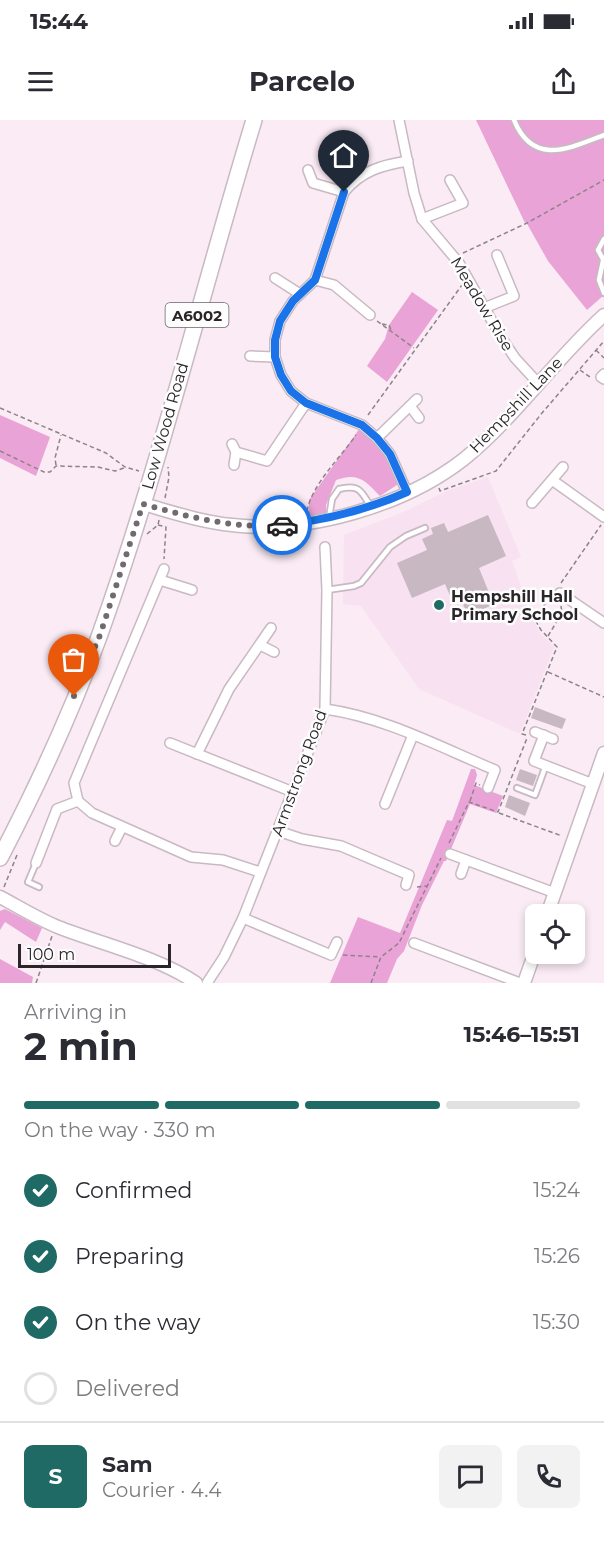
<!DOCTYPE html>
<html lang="en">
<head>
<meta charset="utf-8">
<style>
  body { margin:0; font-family:Montserrat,sans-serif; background:#f2f2f3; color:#2b2b33; height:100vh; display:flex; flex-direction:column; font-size:22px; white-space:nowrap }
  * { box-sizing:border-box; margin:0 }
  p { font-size:20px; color:#7c7c81 }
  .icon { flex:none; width:33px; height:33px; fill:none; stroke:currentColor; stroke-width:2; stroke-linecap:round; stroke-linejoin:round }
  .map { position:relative; height:863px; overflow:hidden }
  .side { display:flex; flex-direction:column; background:#fff; flex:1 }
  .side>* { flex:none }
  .tools { position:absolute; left:525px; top:784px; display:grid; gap:12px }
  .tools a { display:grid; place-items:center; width:60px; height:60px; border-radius:9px; background:#fff; box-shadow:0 3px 9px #0003; font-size:30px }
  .scale { position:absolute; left:18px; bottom:15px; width:153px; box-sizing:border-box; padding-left:6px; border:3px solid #2a2528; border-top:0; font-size:16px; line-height:21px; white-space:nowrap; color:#2a2528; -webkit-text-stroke:4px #fdfdfd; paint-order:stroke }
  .pin { position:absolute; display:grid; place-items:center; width:51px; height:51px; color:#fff; margin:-62px -26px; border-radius:50% 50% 50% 0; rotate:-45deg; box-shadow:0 0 6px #0007 }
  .pin .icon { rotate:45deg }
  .courier { position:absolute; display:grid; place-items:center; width:60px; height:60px; margin:-30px; border:4px solid #1a73e8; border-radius:50%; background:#fff; color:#222; box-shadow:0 2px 8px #0007 }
  .summary em { font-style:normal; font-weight:700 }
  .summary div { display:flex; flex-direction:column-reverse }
  .summary { display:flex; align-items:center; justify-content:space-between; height:102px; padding:0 24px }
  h1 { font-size:39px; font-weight:700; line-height:45px }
  .bar { display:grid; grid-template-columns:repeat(4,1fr); gap:9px 6px; align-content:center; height:72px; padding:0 24px }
  .bar i { height:8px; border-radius:4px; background:#e1e1e2 }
  .bar .current { background:#1f6a64 }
  .bar p { grid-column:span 4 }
  .line { display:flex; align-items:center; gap:15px; padding:0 24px; border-top:2px solid #e1e1e2 }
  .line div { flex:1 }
  .round { display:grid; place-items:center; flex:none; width:63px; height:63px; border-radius:9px; background:#f2f2f3 }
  ol { padding:0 24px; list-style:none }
  li { display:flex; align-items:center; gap:18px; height:66px }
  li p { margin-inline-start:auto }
  li .icon { padding:6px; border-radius:50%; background:#1f6a64; color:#fff; stroke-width:4 }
  li:last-child { color:#7c7c81 }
  li i { width:33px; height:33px; border:3px solid #e1e1e2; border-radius:50% }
  .status { display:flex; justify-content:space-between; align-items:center; height:42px; padding:0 30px; background:#fff; direction:ltr }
  .status svg { height:16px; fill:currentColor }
  header { display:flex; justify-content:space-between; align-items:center; height:78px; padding:0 24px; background:#fff; font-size:27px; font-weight:700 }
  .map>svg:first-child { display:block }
</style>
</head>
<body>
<div class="status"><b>15:44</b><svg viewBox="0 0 49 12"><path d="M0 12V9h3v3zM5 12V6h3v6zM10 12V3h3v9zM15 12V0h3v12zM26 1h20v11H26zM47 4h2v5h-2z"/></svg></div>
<header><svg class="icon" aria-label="menu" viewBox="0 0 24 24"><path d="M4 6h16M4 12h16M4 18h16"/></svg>Parcelo<svg class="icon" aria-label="share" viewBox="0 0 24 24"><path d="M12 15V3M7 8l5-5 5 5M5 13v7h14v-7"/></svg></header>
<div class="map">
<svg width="604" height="863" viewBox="0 0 604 863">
  <rect width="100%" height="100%" fill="#faebf5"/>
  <polygon fill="#f8e1f1" points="488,357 521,437 512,441 531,496 540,513 554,527 520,614 419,569 361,486 343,484 344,415 401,393 449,370"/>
  <g fill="#eaa3d6">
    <polygon points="476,0 604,0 604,175 587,190 548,141 526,102 525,103"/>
    <polygon points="412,172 438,190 387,262 367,246 385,219 389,205"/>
    <polygon points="0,295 50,317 36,356 0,338"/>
    <path d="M 362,305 L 377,318 L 400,363 L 380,376 C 365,361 359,352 336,360 L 326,385 L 326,396 L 308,402 L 309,380 Z"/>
    <polygon points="471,649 475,649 477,655 474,665 503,676 496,693 470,684 446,741 444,741 422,785 404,831 397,839 387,863 330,863 358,797 400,813 447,700 452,701"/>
    <polygon points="5,789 42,808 36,822 5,802 0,810 0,791"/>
    <polygon points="0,839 33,857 32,863 0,863"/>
  </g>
  <g fill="#c7b8c2">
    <polygon points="488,395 506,436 479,448 490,475 487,476 492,485 468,496 461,479 456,481 454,477 451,478 445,464 412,478 397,443 427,430 422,419 433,414 431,408 444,403 448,412"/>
    <polygon points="535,587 566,599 562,609 531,598"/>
    <polygon points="520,649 537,655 533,666 516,660"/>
    <polygon points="509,675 530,683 525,696 505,687"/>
  </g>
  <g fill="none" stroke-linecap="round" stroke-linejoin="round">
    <defs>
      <g id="service">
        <path d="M 514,0 C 533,47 570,28 604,15"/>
        <polyline points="604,119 598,130 604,141"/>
        <polyline points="603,141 599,160 604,173"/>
        <path d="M 329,398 L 332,379 L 339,369 C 360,364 361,371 371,387"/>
        <polyline points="327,470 354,466 361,463 390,427 406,416 425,408"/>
        <polyline points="517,668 535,675 546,645"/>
        <polyline points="36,743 28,762 39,767"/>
      </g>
      <g id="minor">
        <polyline points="399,0 414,73 422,99 459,143 501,217 515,238 538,263"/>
        <polyline points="308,50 313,63 344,72"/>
        <polyline points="422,99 463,83 450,60"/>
        <polyline points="275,158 300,174"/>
        <polyline points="315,160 334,165 370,195"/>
        <polyline points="484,188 514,176 497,135"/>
        <polyline points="250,236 275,237"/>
        <polyline points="604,254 601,257 604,259"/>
        <polyline points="410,286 419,298"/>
        <polyline points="377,318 417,279"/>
        <polyline points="232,324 236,332 234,345"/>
        <polyline points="236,332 267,341 306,283"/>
        <polyline points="552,360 604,397"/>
        <path d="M 407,372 L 390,334 L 377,318 L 362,305 L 306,283 L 291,271 L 281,255 L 275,237 L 275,220 L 280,201 L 293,181 L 315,160 L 344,72 C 361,51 382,45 408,41"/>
        <polyline points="532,383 563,347"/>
        <polyline points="164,449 74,663 78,681 92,693 191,737 223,740 260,752"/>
        <polyline points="160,460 192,470"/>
        <polyline points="560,473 604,503"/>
        <polyline points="260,525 274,532"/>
        <path d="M 325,589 C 384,597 440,627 495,650 L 488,668"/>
        <polyline points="535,612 553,619"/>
        <polyline points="544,615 534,641 593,664"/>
        <polyline points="170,623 293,672"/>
        <polyline points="197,634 229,569 271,508"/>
        <polyline points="385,684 413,615"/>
        <polyline points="278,711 302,719 341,726 409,755 406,765"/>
        <polyline points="115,721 122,707"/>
        <polyline points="450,734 555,773"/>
        <polyline points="36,743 57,689 78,681"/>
        <polyline points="461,754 466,740"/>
        <polyline points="243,798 331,835 337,822"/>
        <polyline points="414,823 520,863"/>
        <polyline points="207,863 224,837 243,798 325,589 327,470 325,427"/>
      </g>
      <g id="tertiary">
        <path d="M 143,384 C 172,392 201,402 232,405 C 307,414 404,386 464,339 C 516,297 554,240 604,195"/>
        <path d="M 0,777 C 19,787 38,799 58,807 C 101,824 158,837 196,863"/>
        <polyline points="547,795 604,633"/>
        <polyline points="524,863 536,829"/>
      </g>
      <path id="primary" d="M 0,738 C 37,667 73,589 100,514 C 160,346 202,171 254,0"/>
    </defs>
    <use href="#service" stroke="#c8b9c3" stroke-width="8"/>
    <use href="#minor" stroke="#c8b9c3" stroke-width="12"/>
    <use href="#tertiary" stroke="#c8b9c3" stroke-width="15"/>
    <use href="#primary" stroke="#c8b9c3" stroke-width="18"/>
    <g stroke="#8d838a" stroke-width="1.5" stroke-dasharray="4.5 3" stroke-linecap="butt">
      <polyline points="463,133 527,103 604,60"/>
      <polyline points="377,201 414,228"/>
      <polyline points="382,204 389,205 391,210"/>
      <polyline points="596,230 604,238"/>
      <polyline points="580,250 590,257"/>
      <polyline points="0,288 106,333 125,347 139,351"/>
      <polyline points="368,295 462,165"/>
      <polyline points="0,331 44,352 50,352 56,346 98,347 115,351 124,348"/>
      <polyline points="56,345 55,338 61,315"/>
      <polyline points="439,368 440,371 496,351 542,293 604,221"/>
      <polyline points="165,378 169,357 168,347"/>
      <path d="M 307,391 C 312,364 341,337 356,315"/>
      <polyline points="158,405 166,407 164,439"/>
      <polyline points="147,414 158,405 159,400"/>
      <polyline points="561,463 601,405"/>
      <polyline points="548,516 562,493 561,486"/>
      <polyline points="548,552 604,577"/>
      <polyline points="526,615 522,614 557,527 541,510 534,498 550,478"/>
      <polyline points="470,681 476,663 480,665"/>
      <polyline points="499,693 562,716"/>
      <polyline points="449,723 469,682 498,692 527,618"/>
      <polyline points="4,767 17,735"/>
      <polyline points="417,767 427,766"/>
      <polyline points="343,835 380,837"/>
      <polyline points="36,863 52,816"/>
      <polyline points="371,863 381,837 399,823 441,738"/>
    </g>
    <use href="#service" stroke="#fff" stroke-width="4.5"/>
    <use href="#minor" stroke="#fff" stroke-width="9"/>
    <use href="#tertiary" stroke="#fff" stroke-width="12"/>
    <use href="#primary" stroke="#fff" stroke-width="15"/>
  </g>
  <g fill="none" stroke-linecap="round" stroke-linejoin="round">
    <path stroke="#736a70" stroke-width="6" stroke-dasharray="0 10.8" d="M 74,576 L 100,515 L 143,384 C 189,397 234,409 282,405"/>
    <path stroke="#1a73e8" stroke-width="8" d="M 282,405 C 326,400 367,390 407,372 L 390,334 L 377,318 L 362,305 L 306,283 L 291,271 L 281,255 L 275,237 L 275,220 L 280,201 L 293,181 L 315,160 L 344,72"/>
  </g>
  <circle fill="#1f6a64" stroke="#fdfdfd" stroke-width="2" cx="439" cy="485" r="6"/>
  <g text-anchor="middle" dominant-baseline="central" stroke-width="5" stroke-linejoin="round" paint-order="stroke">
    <rect fill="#fdfdfd" stroke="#696668" stroke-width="1.5" x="165.5" y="183" width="63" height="24" rx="4.5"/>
    <g font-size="15" font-weight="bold" fill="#2a2528">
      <text x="197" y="195">A6002</text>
    </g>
    <g font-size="16" fill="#2a2528" stroke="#fdfdfd">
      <text transform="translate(482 184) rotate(59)">Meadow Rise</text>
      <text transform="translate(516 285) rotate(-46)">Hempshill Lane</text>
      <text transform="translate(165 306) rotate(-74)">Low Wood Road</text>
      <text transform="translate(299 653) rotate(-70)">Armstrong Road</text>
    </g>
    <g font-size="16" font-weight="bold" fill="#2a2528" stroke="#fdfdfd" text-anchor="start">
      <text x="451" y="476">Hempshill Hall<tspan x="451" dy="18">Primary School</tspan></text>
    </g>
  </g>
</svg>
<div class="tools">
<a><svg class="icon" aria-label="locate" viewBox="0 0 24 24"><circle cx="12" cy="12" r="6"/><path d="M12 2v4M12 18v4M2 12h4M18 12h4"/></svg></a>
</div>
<div class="scale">100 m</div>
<div class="pin" style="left:74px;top:576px;background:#ea580c"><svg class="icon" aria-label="bag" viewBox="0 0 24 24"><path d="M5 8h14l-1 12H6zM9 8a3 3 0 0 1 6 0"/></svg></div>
<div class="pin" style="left:344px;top:72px;background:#1f2937"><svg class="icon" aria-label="home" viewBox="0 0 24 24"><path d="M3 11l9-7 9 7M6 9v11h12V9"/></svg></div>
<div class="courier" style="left:282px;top:405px"><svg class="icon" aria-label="car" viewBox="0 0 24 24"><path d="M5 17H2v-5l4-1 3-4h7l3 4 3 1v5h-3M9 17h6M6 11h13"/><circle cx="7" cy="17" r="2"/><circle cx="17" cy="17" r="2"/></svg></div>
</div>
<section class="side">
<div class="summary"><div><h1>2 min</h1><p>Arriving in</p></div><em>15:46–15:51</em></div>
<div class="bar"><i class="current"></i><i class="current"></i><i class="current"></i><i></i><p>On the way · 330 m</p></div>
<ol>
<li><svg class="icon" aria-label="check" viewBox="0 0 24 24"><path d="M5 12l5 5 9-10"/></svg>Confirmed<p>15:24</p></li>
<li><svg class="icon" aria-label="check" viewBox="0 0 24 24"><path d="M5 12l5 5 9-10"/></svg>Preparing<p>15:26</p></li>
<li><svg class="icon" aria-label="check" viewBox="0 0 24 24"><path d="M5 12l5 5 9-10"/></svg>On the way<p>15:30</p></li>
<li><i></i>Delivered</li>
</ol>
<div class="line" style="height:108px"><b class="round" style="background:#1f6a64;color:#fff">S</b><div><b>Sam</b><p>Courier · 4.4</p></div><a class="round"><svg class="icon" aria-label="chat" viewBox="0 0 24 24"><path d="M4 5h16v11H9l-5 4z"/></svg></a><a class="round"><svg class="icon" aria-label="phone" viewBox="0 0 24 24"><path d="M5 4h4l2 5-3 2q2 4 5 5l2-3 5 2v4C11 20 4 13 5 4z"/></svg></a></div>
</section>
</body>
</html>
